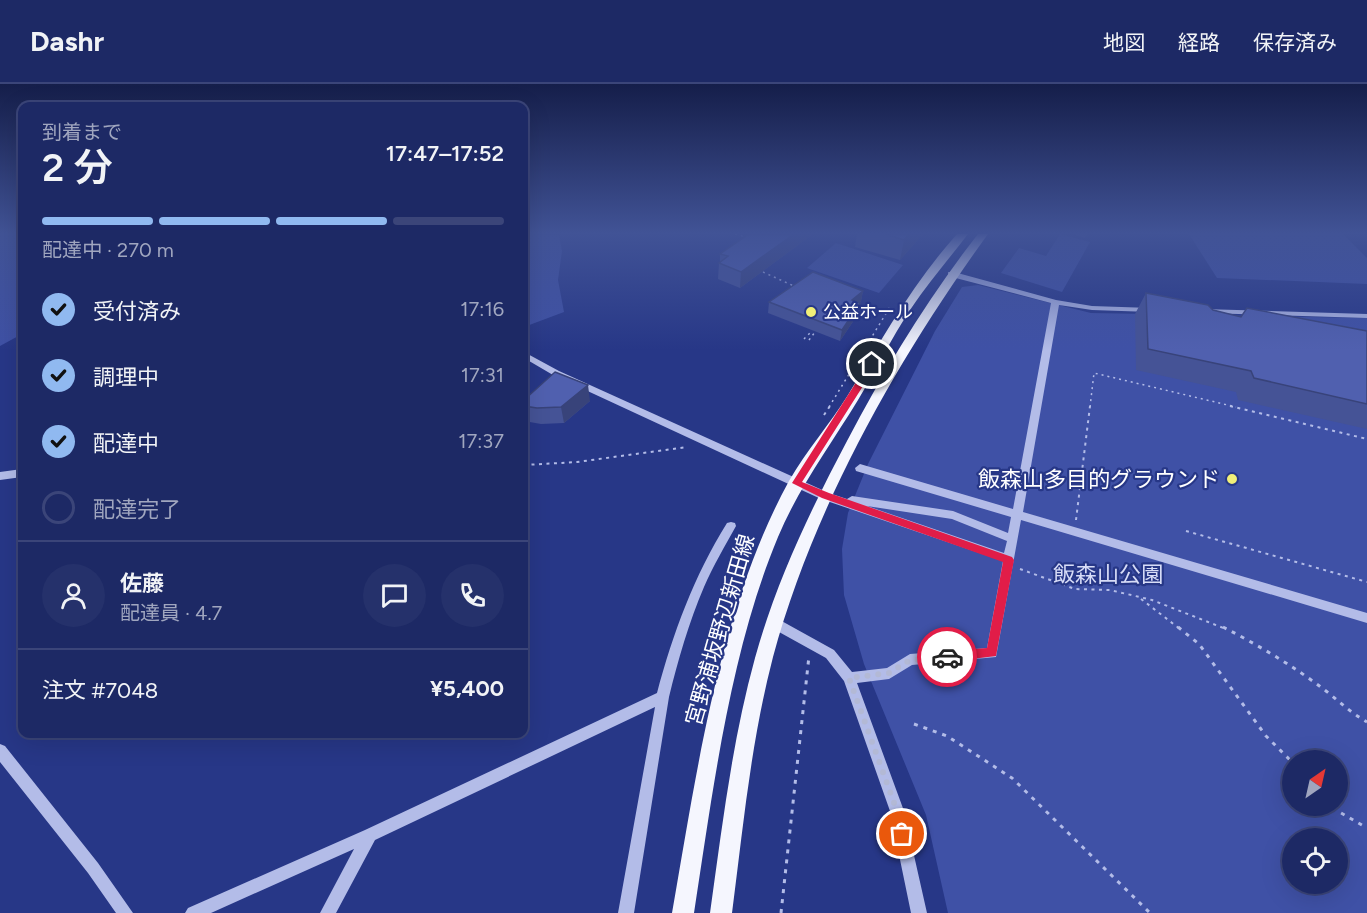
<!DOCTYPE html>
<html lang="ja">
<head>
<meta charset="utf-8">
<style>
  body { margin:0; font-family:Figtree,"Noto Sans JP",sans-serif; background:#25316b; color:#f1f3f6; height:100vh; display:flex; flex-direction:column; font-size:22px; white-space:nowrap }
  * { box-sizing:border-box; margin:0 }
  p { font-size:20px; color:#a0a6bf }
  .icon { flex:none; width:33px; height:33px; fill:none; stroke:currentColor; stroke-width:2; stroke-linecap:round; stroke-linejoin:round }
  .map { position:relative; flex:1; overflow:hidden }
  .drawer { position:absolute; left:18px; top:18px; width:510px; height:636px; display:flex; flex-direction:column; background:#1d2965; border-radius:12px; box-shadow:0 6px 24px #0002,0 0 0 2px #3b4579 }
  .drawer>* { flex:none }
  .needle { width:39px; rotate:34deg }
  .buttons { position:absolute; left:1282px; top:666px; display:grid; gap:12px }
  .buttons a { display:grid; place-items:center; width:66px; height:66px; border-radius:50%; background:#1d2965; box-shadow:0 6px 24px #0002,0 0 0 2px #3b4579; font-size:30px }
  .pin { position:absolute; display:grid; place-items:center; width:51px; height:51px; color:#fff; margin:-26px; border:3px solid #fff; border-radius:50%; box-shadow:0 2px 6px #0007 }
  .courier { position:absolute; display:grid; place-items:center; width:60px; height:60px; margin:-30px; border:4px solid #e11d48; border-radius:50%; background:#fff; color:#222; box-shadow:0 2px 8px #0007 }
  .summary em { font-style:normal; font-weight:600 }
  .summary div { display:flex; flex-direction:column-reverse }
  .summary { display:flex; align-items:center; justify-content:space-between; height:102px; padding:0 24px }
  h1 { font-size:39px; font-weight:600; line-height:45px }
  .bar { display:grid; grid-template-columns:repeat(4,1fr); gap:9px 6px; align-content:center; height:72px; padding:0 24px }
  .bar i { height:8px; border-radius:4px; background:#3b4579 }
  .bar .selected { background:#90b9f0 }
  .bar p { grid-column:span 4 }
  .line { display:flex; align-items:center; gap:15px; padding:0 24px; border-top:2px solid #3b4579 }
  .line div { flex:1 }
  .round { display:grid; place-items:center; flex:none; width:63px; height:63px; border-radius:32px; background:#25316b }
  ol { padding:0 24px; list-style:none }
  li { display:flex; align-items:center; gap:18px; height:66px }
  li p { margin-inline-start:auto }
  li .icon { padding:6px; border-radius:50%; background:#90b9f0; color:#111; stroke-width:4 }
  li:last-child { color:#a0a6bf }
  li i { width:33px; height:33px; border:3px solid #3b4579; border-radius:50% }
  header { display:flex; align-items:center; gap:36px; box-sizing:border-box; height:84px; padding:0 30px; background:#1d2965; border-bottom:2px solid #3b4579 }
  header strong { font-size:28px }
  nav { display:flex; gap:33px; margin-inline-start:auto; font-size:21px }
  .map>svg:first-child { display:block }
</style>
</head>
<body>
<header>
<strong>Dashr</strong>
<nav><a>地図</a><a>経路</a><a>保存済み</a></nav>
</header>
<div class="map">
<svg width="1367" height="829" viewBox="0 0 1367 829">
  <rect width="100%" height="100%" fill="#273787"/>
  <g fill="#3f51a6" fill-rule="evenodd">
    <polygon points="0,150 22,150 22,250 0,262"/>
    <polygon points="524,150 559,151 562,167 558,196 564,228 524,243"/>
    <polygon points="1060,150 1090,158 1062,208 1001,189 1019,164 1046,172"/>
    <polygon points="1189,150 1343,150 1367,174 1367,200 1217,194"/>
    <polygon points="836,159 903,181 879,209 807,184"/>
    <path d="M 978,201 L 1091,229 L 1367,234 L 1367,829 L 948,829 L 926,731 L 864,580 L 844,511 L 842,465 L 848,429 L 868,380 L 935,247 L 962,203 ZM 1293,676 L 1338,676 L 1338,722 L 1293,722 ZM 1293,754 L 1338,754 L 1338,800 L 1293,800 Z"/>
  </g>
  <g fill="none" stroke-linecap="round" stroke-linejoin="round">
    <g stroke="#b3bce8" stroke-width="1.5" stroke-dasharray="2 4" stroke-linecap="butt">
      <polyline points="735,150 746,153"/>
      <polyline points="763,188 796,203"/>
      <polyline points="804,255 812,247"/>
      <polyline points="809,256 815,248"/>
      <polyline points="829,323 890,223"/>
      <polyline points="1090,323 1094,289 1236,323"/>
    </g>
    <g stroke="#b3bce8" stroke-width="2" stroke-dasharray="3 4.5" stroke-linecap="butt">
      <polyline points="1230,322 1367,355"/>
      <polyline points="824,331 830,322"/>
      <polyline points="524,381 577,378 687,363"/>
      <polyline points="1076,436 1090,322"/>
      <polyline points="1186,447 1367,498"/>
      <polyline points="1020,485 1075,505 1110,506 1152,516 1226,545"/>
      <polyline points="1141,515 1180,545"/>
    </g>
    <g stroke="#b3bce8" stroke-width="3" stroke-dasharray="4 6" stroke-linecap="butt">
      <polyline points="1178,543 1199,560 1266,652 1293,679"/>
      <path d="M 1223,543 C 1258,561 1295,583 1326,607 C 1340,618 1351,629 1367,638"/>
      <polyline points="914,640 947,652 1012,694 1150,829"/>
      <polyline points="1334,722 1341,729 1367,744"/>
      <polyline points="781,829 809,572"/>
    </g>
    <g fill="#b3bce8" fill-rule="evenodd">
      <path d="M 948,188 L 954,188 L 1056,216 L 1092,222 L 1151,224 L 1155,226 L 1151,228 L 1092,226 L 1059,221 L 1023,428 L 1367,529 L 1367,539 L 1021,436 L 996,573 L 912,581 L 889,595 L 857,599 L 904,727 L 927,829 L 911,829 L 890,727 L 844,597 L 826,574 L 770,543 L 768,539 L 770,535 L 774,534 L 778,535 L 834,566 L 852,588 L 887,584 L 910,570 L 987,564 L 1003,477 L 821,415 L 553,291 L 524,274 L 524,268 L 559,287 L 829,409 L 847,415 L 852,412 L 953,427 L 1008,449 L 1011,433 L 856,387 L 855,384 L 860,380 L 1013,425 L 1051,219 L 948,192 ZM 867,422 L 952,435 L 1007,457 L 1004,469 Z"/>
      <polygon points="1202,225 1367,230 1367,234 1205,229 1201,227"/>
      <polygon points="22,385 22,393 0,396 0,388"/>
      <path d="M 731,438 L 735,439 L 736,442 C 725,462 713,482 704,503 C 689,538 678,576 669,613 L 634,829 L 618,829 L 655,623 L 375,756 L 336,829 L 320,829 L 354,765 L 211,829 L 185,829 L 188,824 L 365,746 L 657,609 C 673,549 694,492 727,439 Z"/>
      <polygon points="0,660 5,662 98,779 133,829 116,829 88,789 0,678"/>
    </g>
    <g fill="#f5f6fe" fill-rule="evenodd">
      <path d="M 957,150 L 968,150 C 948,176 929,198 910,226 C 891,255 876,286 858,316 C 830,362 799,403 778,453 C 730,568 713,706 694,829 L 672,829 C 697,687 719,525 789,397 C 806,367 830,340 848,311 C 882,255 913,199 957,150 Z"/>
      <path d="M 978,150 L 988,150 C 898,274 813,424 773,573 C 751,657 743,744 732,829 L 710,829 C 722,744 732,657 755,574 C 776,498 810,427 847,357 C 885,285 927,215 978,150 Z"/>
    </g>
  </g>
  <g fill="#455396">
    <polygon points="749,150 813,150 740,204 718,195 719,179 720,178 720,170"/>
    <polygon points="857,150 923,150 900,176 855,163"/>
    <polygon points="1073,150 1088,150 1085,154"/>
    <polygon points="863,207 861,217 859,219 860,219 858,230 840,257 768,229 769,218"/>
    <polygon points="1146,209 1213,226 1241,233 1367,247 1367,345 1238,316 1236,308 1136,286 1135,230"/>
    <polygon points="524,316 590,317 564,339 541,340 524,337"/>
  </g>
  <g fill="#38437a">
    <polygon points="794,150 813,150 740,204 741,188"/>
    <polygon points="909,150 923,150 900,176 904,156"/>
    <polygon points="863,207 861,217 849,227 852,216"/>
    <polygon points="860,219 858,230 840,257 842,246"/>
    <polygon points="588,301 590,317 564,339 561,323"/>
  </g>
  <g fill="#5060af" stroke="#38437a" stroke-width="1.5">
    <polygon points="749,150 794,150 741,188 719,179 728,172 720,170"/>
    <polygon points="885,150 909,150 904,156"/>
    <polygon points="813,188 863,207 852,216 860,219 842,246 769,218"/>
    <polygon points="1146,209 1208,221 1213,226 1241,233 1247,224 1367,247 1367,320 1254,294 1251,287 1148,265"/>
    <polygon points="555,288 588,301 561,323 537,324 524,322 524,316"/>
  </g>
  <linearGradient id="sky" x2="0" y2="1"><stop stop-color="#151e4a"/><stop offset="0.56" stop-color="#415396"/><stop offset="1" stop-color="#415396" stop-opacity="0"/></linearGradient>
  <rect width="1367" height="266" fill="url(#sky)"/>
  <polygon fill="#e11d48" points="872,277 877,280 802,398 829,409 1012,473 1014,476 996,572 947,578 942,573 947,567 987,564 1003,478 822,414 792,399 869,278"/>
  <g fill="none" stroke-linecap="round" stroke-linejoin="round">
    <polyline stroke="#b3b9d5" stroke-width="6" stroke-dasharray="0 10.8" points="902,750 897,727 849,594 889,589 910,576 947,573"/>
  </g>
  <g fill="#f1ef78" stroke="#273787" stroke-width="2">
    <circle cx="811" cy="228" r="6"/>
    <circle cx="1232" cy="395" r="6"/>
  </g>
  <g text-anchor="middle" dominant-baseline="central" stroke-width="4.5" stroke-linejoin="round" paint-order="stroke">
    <g font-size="18" fill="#fff" stroke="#273787" text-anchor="start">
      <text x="823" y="228">公益ホール</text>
    </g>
    <g font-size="22" fill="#fff" stroke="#273787" text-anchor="end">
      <text x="1220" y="395">飯森山多目的グラウンド</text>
    </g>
    <g font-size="22" fill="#d7dcf7" stroke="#273787">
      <text x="1108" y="490">飯森山公園</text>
    </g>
    <g font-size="22" fill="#fff" stroke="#273787">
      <text transform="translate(720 546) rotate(-74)">宮野浦坂野辺新田線</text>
    </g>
  </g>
</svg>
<div class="buttons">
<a><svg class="needle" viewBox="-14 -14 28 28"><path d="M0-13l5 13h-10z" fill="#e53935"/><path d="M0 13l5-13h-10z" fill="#a0a6bf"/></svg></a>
<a><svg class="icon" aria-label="locate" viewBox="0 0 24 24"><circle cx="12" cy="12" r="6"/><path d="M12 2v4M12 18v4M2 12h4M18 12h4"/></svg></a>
</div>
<div class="pin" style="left:902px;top:750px;background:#ea580c"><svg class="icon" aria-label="bag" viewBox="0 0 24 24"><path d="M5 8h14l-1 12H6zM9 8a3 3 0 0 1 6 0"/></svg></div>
<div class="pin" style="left:872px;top:280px;background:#1f2937"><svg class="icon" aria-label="home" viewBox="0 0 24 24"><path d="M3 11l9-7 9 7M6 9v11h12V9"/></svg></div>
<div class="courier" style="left:947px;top:573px"><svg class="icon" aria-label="car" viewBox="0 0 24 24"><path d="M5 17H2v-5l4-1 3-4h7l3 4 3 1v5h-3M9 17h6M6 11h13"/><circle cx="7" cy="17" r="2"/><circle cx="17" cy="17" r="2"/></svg></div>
<section class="drawer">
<div class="summary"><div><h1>2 分</h1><p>到着まで</p></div><em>17:47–17:52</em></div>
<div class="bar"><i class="selected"></i><i class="selected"></i><i class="selected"></i><i></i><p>配達中 · 270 m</p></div>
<ol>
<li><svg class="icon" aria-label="check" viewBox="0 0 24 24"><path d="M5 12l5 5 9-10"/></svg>受付済み<p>17:16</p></li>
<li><svg class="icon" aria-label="check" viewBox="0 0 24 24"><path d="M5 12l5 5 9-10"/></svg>調理中<p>17:31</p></li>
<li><svg class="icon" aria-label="check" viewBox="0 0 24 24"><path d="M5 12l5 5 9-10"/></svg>配達中<p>17:37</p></li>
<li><i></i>配達完了</li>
</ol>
<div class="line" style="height:108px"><a class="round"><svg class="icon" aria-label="person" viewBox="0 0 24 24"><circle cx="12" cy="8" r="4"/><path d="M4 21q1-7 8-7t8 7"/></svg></a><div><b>佐藤</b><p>配達員 · 4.7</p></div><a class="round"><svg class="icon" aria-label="chat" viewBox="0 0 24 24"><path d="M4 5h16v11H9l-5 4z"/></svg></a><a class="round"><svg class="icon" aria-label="phone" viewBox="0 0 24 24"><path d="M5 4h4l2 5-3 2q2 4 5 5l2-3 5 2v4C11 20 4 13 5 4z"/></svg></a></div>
<div class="line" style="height:78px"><div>注文 #7048</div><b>¥5,400</b></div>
</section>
</div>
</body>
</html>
